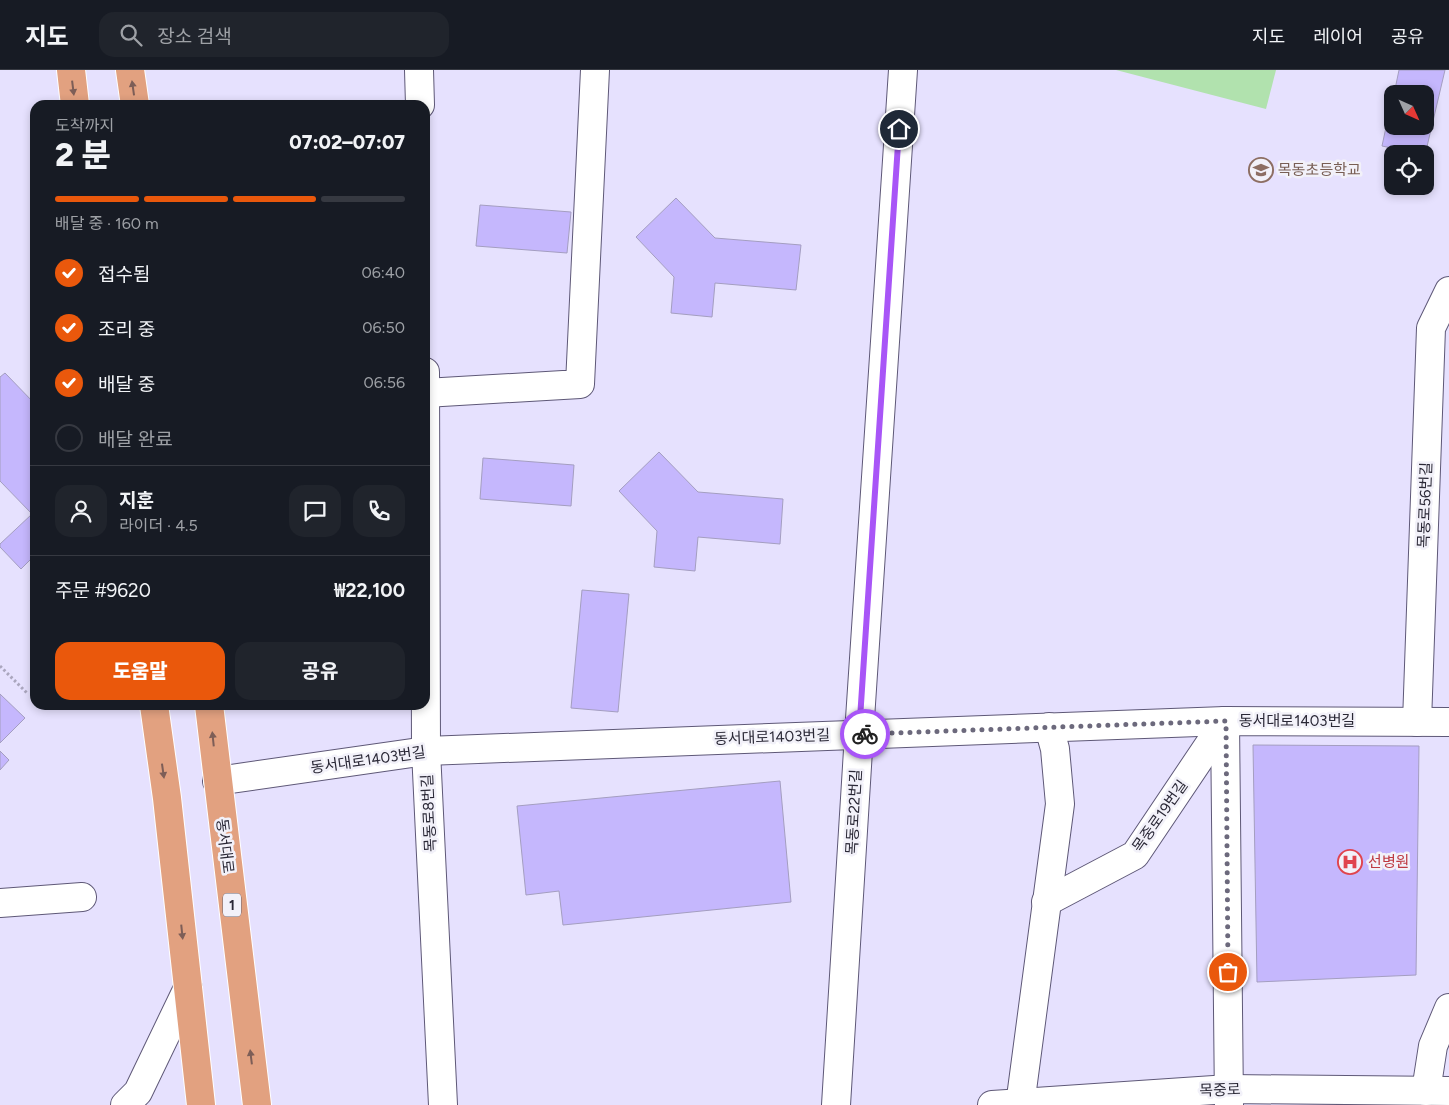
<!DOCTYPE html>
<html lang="ko">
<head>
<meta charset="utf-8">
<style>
  body { margin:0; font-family:Figtree,"Noto Sans KR",sans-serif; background:#20242c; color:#f1f3f6; height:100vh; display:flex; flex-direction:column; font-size:19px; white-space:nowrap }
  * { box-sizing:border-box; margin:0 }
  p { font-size:16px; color:#9ea1a6 }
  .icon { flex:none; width:28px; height:28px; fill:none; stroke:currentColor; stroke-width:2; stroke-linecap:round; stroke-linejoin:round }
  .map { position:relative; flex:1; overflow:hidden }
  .details { position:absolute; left:30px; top:30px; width:400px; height:610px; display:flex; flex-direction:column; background:#171b24; border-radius:15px; box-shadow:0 2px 8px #0003 }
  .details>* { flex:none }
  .needle { width:32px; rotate:135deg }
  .tools { position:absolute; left:1384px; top:15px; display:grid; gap:10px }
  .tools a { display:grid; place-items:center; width:50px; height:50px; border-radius:10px; background:#171b24; box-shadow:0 2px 8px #0003; font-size:25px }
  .pin { position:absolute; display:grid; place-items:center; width:42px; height:42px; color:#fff; margin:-21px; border:2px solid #fff; border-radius:50%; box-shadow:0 1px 5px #0007 }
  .courier { position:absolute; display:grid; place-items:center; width:50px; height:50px; margin:-25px; border:4px solid #a855f7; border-radius:50%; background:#fff; color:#222; box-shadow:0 1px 6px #0007 }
  .headline em { font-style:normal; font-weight:800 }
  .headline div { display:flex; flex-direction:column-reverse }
  .headline { display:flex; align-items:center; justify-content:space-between; height:85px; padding:0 25px }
  h1 { font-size:32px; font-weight:800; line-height:38px }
  .bar { display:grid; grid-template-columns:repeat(4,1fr); gap:8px 5px; align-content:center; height:60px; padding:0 25px }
  .bar i { height:6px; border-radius:4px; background:#363941 }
  .bar .active { background:#ea580c }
  .bar p { grid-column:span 4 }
  .line { display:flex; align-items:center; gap:12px; padding:0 25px; border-top:1px solid #363941 }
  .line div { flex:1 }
  .round { display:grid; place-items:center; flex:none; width:52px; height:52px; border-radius:15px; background:#20242c }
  ol { padding:0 25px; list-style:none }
  li { display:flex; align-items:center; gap:15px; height:55px }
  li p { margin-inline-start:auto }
  li .icon { padding:5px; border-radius:50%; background:#ea580c; color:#fff; stroke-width:4 }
  li:last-child { color:#9ea1a6 }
  li i { width:28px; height:28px; border:2px solid #363941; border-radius:50% }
  .action { display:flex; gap:10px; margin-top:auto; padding:10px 25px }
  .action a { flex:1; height:58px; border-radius:15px; background:#ea580c; color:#fff; font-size:20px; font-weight:800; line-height:58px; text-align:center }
  .action a+a { background:#20242c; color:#f1f3f6 }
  header { display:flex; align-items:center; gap:30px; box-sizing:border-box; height:70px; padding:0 25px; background:#171b24; border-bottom:1px solid #363941 }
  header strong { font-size:24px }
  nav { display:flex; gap:28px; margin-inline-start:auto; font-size:18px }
  .search { width:350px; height:45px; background:#20242c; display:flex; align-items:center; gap:12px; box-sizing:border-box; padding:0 18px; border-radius:15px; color:#9ea1a6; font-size:19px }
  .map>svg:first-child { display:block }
</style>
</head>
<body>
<header>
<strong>지도</strong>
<div class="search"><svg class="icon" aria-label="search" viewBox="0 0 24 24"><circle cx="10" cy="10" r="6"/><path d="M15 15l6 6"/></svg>장소 검색</div>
<nav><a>지도</a><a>레이어</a><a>공유</a></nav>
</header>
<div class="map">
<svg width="1449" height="1035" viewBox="0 0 1449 1035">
  <rect width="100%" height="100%" fill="#e6e1fe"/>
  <polygon fill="#b1e2ae" points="1116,0 1276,0 1266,39"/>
  <g fill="#c5b7fd" stroke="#a49ec0">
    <polygon points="1399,0 1445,0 1425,85 1382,76 1392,29 1392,56 1425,56 1425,24 1394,24"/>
    <polygon points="676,128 715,168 801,175 796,220 715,213 712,247 671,243 674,207 636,167"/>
    <polygon points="480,135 571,142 567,183 476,176"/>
    <polygon points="5,303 35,334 35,485 21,499 0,477 0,474 32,444 0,411 0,307"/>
    <polygon points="659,382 698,422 783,429 780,474 698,467 695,501 654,497 657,461 619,421"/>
    <polygon points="483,388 574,395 571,436 480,429"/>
    <polygon points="582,520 629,524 618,642 571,638"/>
    <polygon points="0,624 25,648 0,673"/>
    <polygon points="1253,675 1419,676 1416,905 1257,912"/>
    <polygon points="0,681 9,690 0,700"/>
    <polygon points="780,711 791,832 563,855 559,821 526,825 517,736"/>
  </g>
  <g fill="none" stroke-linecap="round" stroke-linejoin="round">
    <defs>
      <g id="minor">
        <polyline points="419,0 420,35"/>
        <polyline points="425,302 426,681 443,1035"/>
        <polyline points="425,323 580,314 595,0"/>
        <polyline points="1225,651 1229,1035"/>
        <polyline points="1417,652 1431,258 1449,221"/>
        <polyline points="217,711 426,681 1225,651 1449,652"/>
        <polyline points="1046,832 1135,785 1225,651"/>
        <polyline points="0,833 82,827"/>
        <polyline points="1426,1021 1433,976 1449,938"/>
        <polyline points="125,1035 138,1022 188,918"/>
        <polyline points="836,1035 859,664 903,0"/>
        <polyline points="992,1035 1229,1019 1449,1021"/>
        <polyline points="1020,1035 1060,734 1055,679 1049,657"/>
      </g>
      <g id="major">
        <polyline points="71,0 75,35"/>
        <polyline points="130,0 135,35"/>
        <polyline points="154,635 167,728 201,1035"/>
        <polyline points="209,635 257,1035"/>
      </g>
    </defs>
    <use href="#minor" stroke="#5e5877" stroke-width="30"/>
    <use href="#major" stroke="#fff" stroke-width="30"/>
    <polyline stroke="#aaa6be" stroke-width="3" stroke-dasharray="2.5 2.5" stroke-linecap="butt" points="0,596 28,624"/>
    <use href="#minor" stroke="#fff" stroke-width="28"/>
    <use href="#major" stroke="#e2a180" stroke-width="28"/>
  </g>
  <defs><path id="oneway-solid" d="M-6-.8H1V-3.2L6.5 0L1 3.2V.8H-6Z" transform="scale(1.25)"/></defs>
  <g fill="#7d5e57">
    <use href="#oneway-solid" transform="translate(73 18) rotate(83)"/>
    <use href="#oneway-solid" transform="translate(133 18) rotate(-98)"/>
    <use href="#oneway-solid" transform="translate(213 669) rotate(-96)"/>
    <use href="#oneway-solid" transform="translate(163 701) rotate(82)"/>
    <use href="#oneway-solid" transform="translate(182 862) rotate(84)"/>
    <use href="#oneway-solid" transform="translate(251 987) rotate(-97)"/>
  </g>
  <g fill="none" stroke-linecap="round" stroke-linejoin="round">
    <polyline stroke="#6c697c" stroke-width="5" stroke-dasharray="0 9" points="865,664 1226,651 1228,902"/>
    <polyline stroke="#a855f7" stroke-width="6" points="865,664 859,664 899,59"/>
  </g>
  <defs>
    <symbol id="school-ring" viewBox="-11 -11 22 22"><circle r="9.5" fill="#f2f1f9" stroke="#8d6e63" stroke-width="1.5"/><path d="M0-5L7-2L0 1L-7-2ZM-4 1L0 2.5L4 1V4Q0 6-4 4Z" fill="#8d6e63"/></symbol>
    <symbol id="hospital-ring" viewBox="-11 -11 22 22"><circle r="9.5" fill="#f2f1f9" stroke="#e0444e" stroke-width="1.5"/><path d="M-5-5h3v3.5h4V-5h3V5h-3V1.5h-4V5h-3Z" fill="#e0444e"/></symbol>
  </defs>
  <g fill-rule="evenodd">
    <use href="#school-ring" x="1247" y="86" width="28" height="28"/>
    <use href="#hospital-ring" x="1336" y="778" width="28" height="28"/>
  </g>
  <g text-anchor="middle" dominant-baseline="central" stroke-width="5" stroke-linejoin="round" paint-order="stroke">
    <rect fill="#f2f1f9" stroke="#666470" stroke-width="1" x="223" y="823.5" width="18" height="23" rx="4"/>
    <g font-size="14" font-weight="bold" fill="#2a2836">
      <text x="232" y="835">1</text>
    </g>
    <g font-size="15" fill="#785e54" stroke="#f2f1f9" text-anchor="start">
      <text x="1278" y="100">목동초등학교</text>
    </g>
    <g font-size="15" fill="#2a2836" stroke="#f2f1f9">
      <text transform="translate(1425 435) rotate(-88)">목동로56번길</text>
      <text x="1297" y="651">동서대로1403번길</text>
      <text transform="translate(772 667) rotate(-2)">동서대로1403번길</text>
      <text transform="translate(368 690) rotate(-8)">동서대로1403번길</text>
      <text transform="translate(854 742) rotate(-87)">목동로22번길</text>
      <text transform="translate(429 743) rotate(-93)">목동로8번길</text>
      <text transform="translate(1160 746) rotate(-55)">목중로19번길</text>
      <text transform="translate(225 776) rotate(83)">동서대로</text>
      <text transform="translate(1220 1020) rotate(-2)">목중로</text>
    </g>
    <g font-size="15" fill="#be3a42" stroke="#f2f1f9" text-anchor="start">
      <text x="1368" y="792">선병원</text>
    </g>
  </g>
</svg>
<div class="tools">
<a><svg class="needle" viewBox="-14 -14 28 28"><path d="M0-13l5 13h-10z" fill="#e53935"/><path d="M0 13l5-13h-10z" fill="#9ea1a6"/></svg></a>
<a><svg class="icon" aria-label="locate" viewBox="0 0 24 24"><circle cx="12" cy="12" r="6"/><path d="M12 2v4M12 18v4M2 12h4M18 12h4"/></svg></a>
</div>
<div class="pin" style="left:1228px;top:902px;background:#ea580c"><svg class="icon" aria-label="bag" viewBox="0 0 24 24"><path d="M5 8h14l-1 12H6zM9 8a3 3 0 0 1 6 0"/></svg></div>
<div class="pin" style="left:899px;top:59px;background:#1f2937"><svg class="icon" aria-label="home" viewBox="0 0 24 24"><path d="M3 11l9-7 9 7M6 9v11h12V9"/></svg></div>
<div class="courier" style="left:865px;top:664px"><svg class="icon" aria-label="bike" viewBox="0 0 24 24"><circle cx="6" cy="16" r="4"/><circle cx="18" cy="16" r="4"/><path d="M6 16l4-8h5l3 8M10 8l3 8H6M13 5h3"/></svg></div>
<section class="details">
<div class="headline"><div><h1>2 분</h1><p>도착까지</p></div><em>07:02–07:07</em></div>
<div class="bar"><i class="active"></i><i class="active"></i><i class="active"></i><i></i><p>배달 중 · 160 m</p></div>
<ol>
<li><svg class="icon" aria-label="check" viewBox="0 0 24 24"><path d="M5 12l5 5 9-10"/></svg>접수됨<p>06:40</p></li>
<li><svg class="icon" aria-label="check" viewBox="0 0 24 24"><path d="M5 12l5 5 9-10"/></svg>조리 중<p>06:50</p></li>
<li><svg class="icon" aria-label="check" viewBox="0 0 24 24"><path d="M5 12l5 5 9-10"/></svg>배달 중<p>06:56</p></li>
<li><i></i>배달 완료</li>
</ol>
<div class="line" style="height:90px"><a class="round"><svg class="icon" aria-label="person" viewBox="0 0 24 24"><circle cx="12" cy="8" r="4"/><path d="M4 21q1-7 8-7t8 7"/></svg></a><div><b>지훈</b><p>라이더 · 4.5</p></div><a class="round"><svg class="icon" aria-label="chat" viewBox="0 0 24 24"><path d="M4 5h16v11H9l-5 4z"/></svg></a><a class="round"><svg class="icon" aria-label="phone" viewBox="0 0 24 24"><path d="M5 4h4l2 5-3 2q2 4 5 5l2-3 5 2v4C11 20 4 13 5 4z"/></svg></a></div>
<div class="line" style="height:65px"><div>주문 #9620</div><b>₩22,100</b></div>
<div class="action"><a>도움말</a><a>공유</a></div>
</section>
</div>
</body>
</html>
